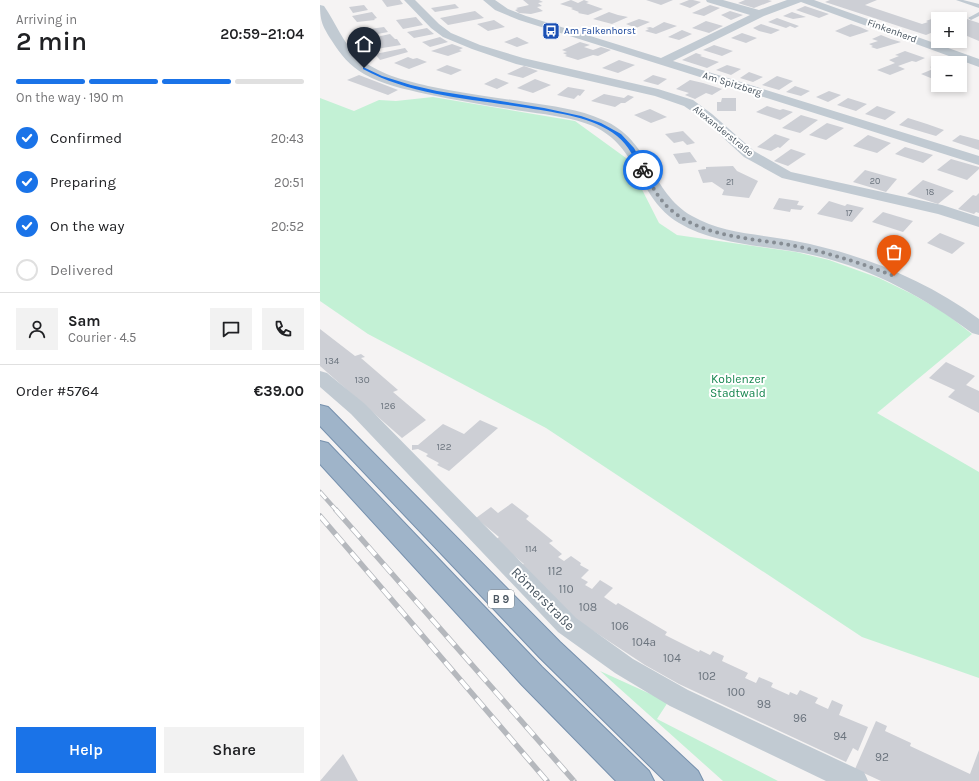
<!DOCTYPE html>
<html lang="en">
<head>
<meta charset="utf-8">
<style>
  body { margin:0; font-family:Karla,sans-serif; background:#f2f2f2; color:#202124; height:100vh; display:flex; flex-direction:column; font-size:15px; white-space:nowrap }
  * { box-sizing:border-box; margin:0 }
  p { font-size:13px; color:#757577 }
  .icon { flex:none; width:22px; height:22px; fill:none; stroke:currentColor; stroke-width:2; stroke-linecap:round; stroke-linejoin:round }
  .map { position:relative; flex:1; overflow:hidden }
  .sheet { display:flex; flex-direction:column; background:#fff; width:320px }
  .sheet>* { flex:none }
  .fabs { position:absolute; left:611px; top:12px; display:grid; gap:8px }
  .fabs a { display:grid; place-items:center; width:36px; height:36px; border-radius:0px; background:#fff; box-shadow:0 2px 6px #0003; font-size:20px }
  .pin { position:absolute; display:grid; place-items:center; width:34px; height:34px; color:#fff; margin:-41px -17px; border-radius:50% 50% 50% 0; rotate:-45deg; box-shadow:0 0 4px #0007 }
  .pin .icon { rotate:45deg }
  .courier { position:absolute; display:grid; place-items:center; width:40px; height:40px; margin:-20px; border:3px solid #1a73e8; border-radius:50%; background:#fff; color:#222; box-shadow:0 1px 5px #0007 }
  .summary em { font-style:normal; font-weight:600 }
  .summary div { display:flex; flex-direction:column-reverse }
  .summary { display:flex; align-items:center; justify-content:space-between; height:68px; padding:0 16px }
  h1 { font-size:26px; font-weight:600; line-height:30px }
  .bar { display:grid; grid-template-columns:repeat(4,1fr); gap:6px 4px; align-content:center; height:48px; padding:0 16px }
  .bar i { height:5px; border-radius:3px; background:#e0e0e0 }
  .bar .on { background:#1a73e8 }
  .bar p { grid-column:span 4 }
  .line { display:flex; align-items:center; gap:10px; padding:0 16px; border-top:1px solid #e0e0e0 }
  .line div { flex:1 }
  .round { display:grid; place-items:center; flex:none; width:42px; height:42px; border-radius:0px; background:#f2f2f2 }
  ol { padding:0 16px; list-style:none }
  li { display:flex; align-items:center; gap:12px; height:44px }
  li p { margin-inline-start:auto }
  li .icon { padding:4px; border-radius:50%; background:#1a73e8; color:#fff; stroke-width:4 }
  li:last-child { color:#757577 }
  li i { width:22px; height:22px; border:2px solid #e0e0e0; border-radius:50% }
  .action { display:flex; gap:8px; margin-top:auto; padding:8px 16px }
  .action a { flex:1; height:46px; border-radius:0px; background:#1a73e8; color:#fff; font-size:16px; font-weight:600; line-height:46px; text-align:center }
  .action a+a { background:#f2f2f2; color:#202124 }
  main { display:flex; flex:1; min-height:0 }
  .map>svg:first-child { display:block }
</style>
</head>
<body>
<main>
<section class="sheet">
<div class="summary"><div><h1>2 min</h1><p>Arriving in</p></div><em>20:59–21:04</em></div>
<div class="bar"><i class="on"></i><i class="on"></i><i class="on"></i><i></i><p>On the way · 190 m</p></div>
<ol>
<li><svg class="icon" aria-label="check" viewBox="0 0 24 24"><path d="M5 12l5 5 9-10"/></svg>Confirmed<p>20:43</p></li>
<li><svg class="icon" aria-label="check" viewBox="0 0 24 24"><path d="M5 12l5 5 9-10"/></svg>Preparing<p>20:51</p></li>
<li><svg class="icon" aria-label="check" viewBox="0 0 24 24"><path d="M5 12l5 5 9-10"/></svg>On the way<p>20:52</p></li>
<li><i></i>Delivered</li>
</ol>
<div class="line" style="height:72px"><a class="round"><svg class="icon" aria-label="person" viewBox="0 0 24 24"><circle cx="12" cy="8" r="4"/><path d="M4 21q1-7 8-7t8 7"/></svg></a><div><b>Sam</b><p>Courier · 4.5</p></div><a class="round"><svg class="icon" aria-label="chat" viewBox="0 0 24 24"><path d="M4 5h16v11H9l-5 4z"/></svg></a><a class="round"><svg class="icon" aria-label="phone" viewBox="0 0 24 24"><path d="M5 4h4l2 5-3 2q2 4 5 5l2-3 5 2v4C11 20 4 13 5 4z"/></svg></a></div>
<div class="line" style="height:52px"><div>Order #5764</div><b>€39.00</b></div>
<div class="action"><a>Help</a><a>Share</a></div>
</section>
<div class="map">
<svg width="659" height="781" viewBox="0 0 659 781">
  <rect width="100%" height="100%" fill="#f5f3f3"/>
  <g fill="#c3f1d5">
    <polygon points="113,97 255,121 306,158 339,223 357,235 476,252 509,260 559,278 592,294 625,313 652,334 557,413 659,472 659,678 542,637 226,428 48,334 0,301 0,98 34,111 59,100 76,101"/>
    <polygon points="280,671 348,702 337,719 458,781 403,781"/>
  </g>
  <g fill="#cdcfd5">
    <polygon points="62,0 80,0 83,4 67,7"/>
    <polygon points="203,0 219,0 223,2 218,3 222,6 217,7 223,11 211,14 199,13 195,10 198,9 196,8 209,5"/>
    <polygon points="251,0 258,3 264,0 269,2 266,3 283,9 268,15 258,13 259,12 251,9 253,8 240,4"/>
    <polygon points="326,0 353,0 341,5"/>
    <polygon points="369,0 373,0 381,2 370,8 359,4"/>
    <polygon points="425,0 448,0 452,1 434,8 418,3"/>
    <polygon points="510,0 557,0 545,5 602,24 608,22 606,21 627,13 638,18 641,17 659,23 659,41 640,33 640,19 618,19 618,30 606,35 505,2"/>
    <polygon points="135,4 139,8 115,12 111,8"/>
    <polygon points="44,5 48,10 33,13 29,7"/>
    <polygon points="390,5 400,8 384,16 372,13"/>
    <polygon points="485,6 509,14 499,18 476,10"/>
    <polygon points="155,11 164,18 128,25 120,18"/>
    <polygon points="410,11 423,15 411,20 401,15"/>
    <polygon points="52,12 57,18 54,19 55,20 37,22 32,16"/>
    <polygon points="289,12 298,15 308,17 292,24 273,19"/>
    <polygon points="472,12 486,17 473,19 463,16"/>
    <polygon points="96,17 103,25 83,29 76,20"/>
    <polygon points="457,18 479,26 475,28 470,26 466,28 448,22"/>
    <polygon points="319,19 330,22 316,28 306,24"/>
    <polygon points="174,20 185,27 168,31 157,24"/>
    <polygon points="386,21 403,26 389,33 372,28"/>
    <polygon points="344,22 357,26 336,34 325,31 329,29 326,28 330,27 333,28"/>
    <polygon points="441,24 450,27 460,30 451,34 439,31 433,28"/>
    <polygon points="531,24 540,27 549,31 530,37 515,31"/>
    <polygon points="64,27 68,32 47,36 43,30"/>
    <polygon points="107,28 114,34 94,38 87,32"/>
    <polygon points="362,30 372,34 359,40 348,37"/>
    <polygon points="422,33 437,38 426,43 411,38"/>
    <polygon points="70,34 75,39 77,39 81,45 56,49 53,45 49,46 46,42 49,42 47,39"/>
    <polygon points="561,35 571,39 581,42 557,49 551,47 553,46 549,44 558,41 552,39"/>
    <polygon points="120,37 128,42 110,47 102,42"/>
    <polygon points="197,37 209,43 197,47 184,42"/>
    <polygon points="260,42 270,45 264,47 273,50 281,47 291,50 278,56 273,55 258,60 245,56 247,55 243,53 247,52 242,50"/>
    <polygon points="132,44 143,48 139,50 142,51 128,56 111,51"/>
    <polygon points="394,45 413,51 402,56 383,50"/>
    <polygon points="85,48 88,52 60,60 55,54"/>
    <polygon points="585,51 605,58 596,62 592,61 578,66 585,69 570,75 557,70 575,63 569,60 579,56 575,55"/>
    <polygon points="376,53 382,55 380,56 399,62 387,68 362,60"/>
    <polygon points="88,57 93,59 97,58 107,62 89,69 74,63"/>
    <polygon points="299,60 315,65 298,73 282,68"/>
    <polygon points="618,64 618,76 613,79 601,74 613,69 610,67"/>
    <polygon points="127,65 142,70 131,75 116,70"/>
    <polygon points="407,65 421,69 411,75 396,70"/>
    <polygon points="204,66 218,71 203,78 187,74"/>
    <polygon points="429,72 443,77 433,82 420,78"/>
    <polygon points="39,75 78,90 68,95 27,80"/>
    <polygon points="333,75 347,79 338,85 323,81"/>
    <polygon points="457,76 473,81 459,90 442,85"/>
    <polygon points="176,78 189,83 177,89 164,84"/>
    <polygon points="215,79 231,85 213,93 197,88"/>
    <polygon points="370,80 383,83 402,89 392,95 386,93 375,99 365,95 369,93 356,89"/>
    <polygon points="475,86 490,91 481,96 466,92"/>
    <polygon points="248,87 265,90 260,96 258,95 254,99 237,95"/>
    <polygon points="509,91 521,95 508,102 496,97"/>
    <polygon points="284,94 304,98 308,95 314,97 305,103 301,103 295,107 271,101"/>
    <polygon points="402,98 416,98 416,111 397,111 397,102 401,102"/>
    <polygon points="528,98 547,104 536,111 517,105"/>
    <polygon points="447,106 460,110 463,109 473,112 460,120 436,112"/>
    <polygon points="557,106 576,112 565,120 545,114"/>
    <polygon points="330,109 347,117 331,123 314,115"/>
    <polygon points="481,115 498,120 480,133 462,128"/>
    <polygon points="588,118 607,124 624,130 616,136 579,125"/>
    <polygon points="507,123 524,128 506,140 489,135"/>
    <polygon points="363,131 375,143 367,145 363,141 354,143 345,134"/>
    <polygon points="455,134 470,139 460,148 458,147 451,151 437,147"/>
    <polygon points="548,135 571,143 557,153 533,146"/>
    <polygon points="640,135 659,140 659,150 632,141"/>
    <polygon points="585,147 613,155 603,163 575,154"/>
    <polygon points="471,149 486,154 468,166 454,161"/>
    <polygon points="370,152 377,162 359,164 353,154"/>
    <polygon points="631,159 659,167 659,169 647,180 617,170"/>
    <polygon points="413,166 417,171 438,181 429,198 402,195 404,190 392,182 383,183 378,170 386,169 386,167"/>
    <polygon points="545,170 577,179 566,192 533,182"/>
    <polygon points="603,180 634,191 618,204 587,194"/>
    <polygon points="659,193 659,213 656,212 654,214 638,209 653,195 656,196"/>
    <polygon points="459,198 479,201 477,205 484,206 481,210 471,209 470,212 453,209"/>
    <polygon points="509,201 525,206 527,204 544,208 532,222 497,214"/>
    <polygon points="563,212 593,221 583,232 552,222"/>
    <polygon points="620,233 645,243 632,254 607,243"/>
    <polygon points="0,329 35,356 41,354 45,357 41,358 78,390 73,392 106,420 82,438 0,366"/>
    <polygon points="626,362 655,376 646,385 659,391 659,413 628,397 635,390 609,378"/>
    <polygon points="160,420 178,428 129,471 117,465 119,463 106,456 108,454 98,449 92,450 92,445 98,445 123,424 144,434"/>
    <polygon points="192,503 209,516 206,519 233,541 229,543 242,554 238,557 244,561 251,556 261,563 260,565 269,570 261,578 268,582 265,585 272,589 280,580 293,588 284,597 296,605 298,603 347,632 345,635 379,652 380,650 390,655 393,651 404,656 402,661 428,673 425,678 436,683 439,677 453,683 451,687 469,695 470,692 477,695 480,690 498,698 495,703 508,709 512,700 523,705 519,715 548,727 538,751 533,748 526,762 359,684 325,665 240,609 200,566 204,564 175,540 179,537 156,518 171,507 178,513"/>
    <polygon points="556,721 567,726 565,731 591,743 590,746 650,774 659,750 659,781 561,781 535,769"/>
    <polygon points="23,754 38,781 0,781"/>
  </g>
  <g fill="none" stroke-linecap="round" stroke-linejoin="round">
    <defs>
      <g id="trunk">
        <polygon points="0,405 8,407 240,642 378,771 383,781 345,781 220,658 0,426"/>
        <polygon points="0,441 8,443 222,667 329,771 334,781 296,781 202,685 0,464"/>
      </g>
    </defs>
    <use href="#trunk" stroke="#7690ad" stroke-width="2"/>
    <g fill="#c1cad2" fill-rule="evenodd">
      <polygon points="636,0 643,0 659,4 659,8"/>
      <polygon points="659,12 659,16 651,20 648,18"/>
    </g>
    <g fill="#c1cad2" fill-rule="evenodd">
      <polygon points="84,0 95,0 119,24 131,33 160,45 203,58 338,89 373,100 392,114 434,151 471,172 622,205 659,217 659,227 618,214 462,178 424,157 383,119 364,106 335,96 196,64 152,49 123,37 111,28"/>
      <polygon points="163,0 175,0 188,9 206,16 341,58 430,15 387,2 386,0 403,0 439,10 467,0 494,0 659,59 659,67 481,2 444,16 353,61 659,156 659,165 199,20 175,10"/>
      <polygon points="0,371 7,373 45,404 256,618 313,659 368,690 544,772 548,781 506,781 350,706 295,673 238,632 31,414 0,387"/>
    </g>
    <path fill="#c1cad2" fill-rule="evenodd" d="M 0,5 L 4,6 C 16,23 23,43 38,57 C 58,74 83,80 108,86 C 140,93 173,97 206,102 C 232,106 259,109 283,120 C 331,140 330,192 372,216 C 403,234 441,234 475,241 C 542,254 604,279 659,319 L 659,335 L 652,333 C 605,298 555,270 497,256 C 452,245 399,247 359,223 C 317,198 320,147 273,126 C 253,118 231,115 209,112 C 175,107 140,101 106,94 C 85,89 63,85 44,74 C 30,66 20,54 12,41 C 3,27 0,22 0,5 Z"/>
    <use href="#trunk" fill="#9fb4c9" fill-rule="evenodd"/>
    <defs>
      <polyline id="rail-far1" points="0,492 17,511"/>
      <g id="rail">
        <polyline points="16,510 254,781"/>
        <polyline points="0,516 227,781"/>
      </g>
    </defs>
    <use href="#rail-far1" stroke="#b5b8bd" stroke-width="4.5"/>
    <use href="#rail" stroke="#b5b8bd" stroke-width="5.5"/>
    <use href="#rail-far1" stroke="#fff" stroke-width="3" stroke-dasharray="9" stroke-linecap="butt"/>
    <use href="#rail" stroke="#fff" stroke-width="4" stroke-dasharray="12" stroke-linecap="butt"/>
  </g>
  <path fill="#1a73e8" d="M 43,67 L 62,76 L 91,85 L 117,91 L 224,108 L 261,116 L 281,123 L 301,134 L 314,148 L 326,170 L 322,171 C 314,158 309,146 297,136 C 273,117 238,113 208,108 C 153,99 93,96 43,69 Z"/>
  <g fill="none" stroke-linecap="round" stroke-linejoin="round">
    <path stroke="#868d94" stroke-width="4" stroke-dasharray="0 7.2" d="M 323,170 C 331,184 338,199 351,210 C 384,238 434,238 475,246 C 509,253 541,263 574,276"/>
  </g>
  <defs>
    <symbol id="bus-square" viewBox="-11 -11 22 22"><rect x="-9" y="-9" width="18" height="18" rx="4" fill="#1a4fb4" stroke="#fff"/><path d="M-5-6H5V4H4V6H2V4H-2V6H-4V4H-5ZM-3.5-4V0h7V-4ZM-3.5 1.2v1.5H-2V1.2ZM2 1.2v1.5H3.5V1.2Z" fill="#fff"/></symbol>
  </defs>
  <g fill-rule="evenodd">
    <use href="#bus-square" x="221" y="21" width="20" height="20"/>
  </g>
  <g text-anchor="middle" dominant-baseline="central" stroke-width="4" stroke-linejoin="round" paint-order="stroke">
    <g font-size="9" fill="#6b747e">
      <text x="555" y="181">20</text>
      <text x="410" y="182">21</text>
      <text x="610" y="192">18</text>
      <text x="529" y="213">17</text>
    </g>
    <g font-size="10" fill="#164399" stroke="#fff" text-anchor="start">
      <text x="244" y="31">Am Falkenhorst</text>
    </g>
    <g font-size="10" fill="#4a5661" stroke="#fff">
      <text transform="translate(572 31) rotate(20)">Finkenherd</text>
      <text transform="translate(412 84) rotate(17)">Am Spitzberg</text>
      <text transform="translate(403 131) rotate(39)">Alexanderstraße</text>
    </g>
    <g font-size="10" fill="#6b747e">
      <text x="12" y="361">134</text>
      <text x="42" y="380">130</text>
      <text x="68" y="406">126</text>
      <text x="124" y="447">122</text>
      <text x="211" y="549">114</text>
    </g>
    <rect fill="#fff" stroke="#808990" stroke-width="1" x="168" y="590" width="26" height="18" rx="3"/>
    <g font-size="11" font-weight="bold" fill="#4a5661">
      <text x="181" y="599">B 9</text>
    </g>
    <g font-size="12" fill="#17864f" stroke="#fff">
      <text x="418" y="379">Koblenzer<tspan x="418" dy="14">Stadtwald</tspan></text>
    </g>
    <g font-size="12" fill="#6b747e">
      <text x="235" y="571">112</text>
      <text x="246" y="589">110</text>
      <text x="268" y="607">108</text>
      <text x="300" y="626">106</text>
      <text x="324" y="642">104a</text>
      <text x="352" y="658">104</text>
      <text x="387" y="676">102</text>
      <text x="416" y="692">100</text>
      <text x="444" y="704">98</text>
      <text x="480" y="718">96</text>
      <text x="520" y="736">94</text>
      <text x="562" y="757">92</text>
    </g>
    <g font-size="14" fill="#4a5661" stroke="#fff">
      <text transform="translate(223 599) rotate(45)">Römerstraße</text>
    </g>
  </g>
</svg>
<div class="fabs">
<a>+</a>
<a>−</a>
</div>
<div class="pin" style="left:574px;top:276px;background:#ea580c"><svg class="icon" aria-label="bag" viewBox="0 0 24 24"><path d="M5 8h14l-1 12H6zM9 8a3 3 0 0 1 6 0"/></svg></div>
<div class="pin" style="left:44px;top:68px;background:#1f2937"><svg class="icon" aria-label="home" viewBox="0 0 24 24"><path d="M3 11l9-7 9 7M6 9v11h12V9"/></svg></div>
<div class="courier" style="left:323px;top:170px"><svg class="icon" aria-label="bike" viewBox="0 0 24 24"><circle cx="6" cy="16" r="4"/><circle cx="18" cy="16" r="4"/><path d="M6 16l4-8h5l3 8M10 8l3 8H6M13 5h3"/></svg></div>
</div>
</main>
</body>
</html>
